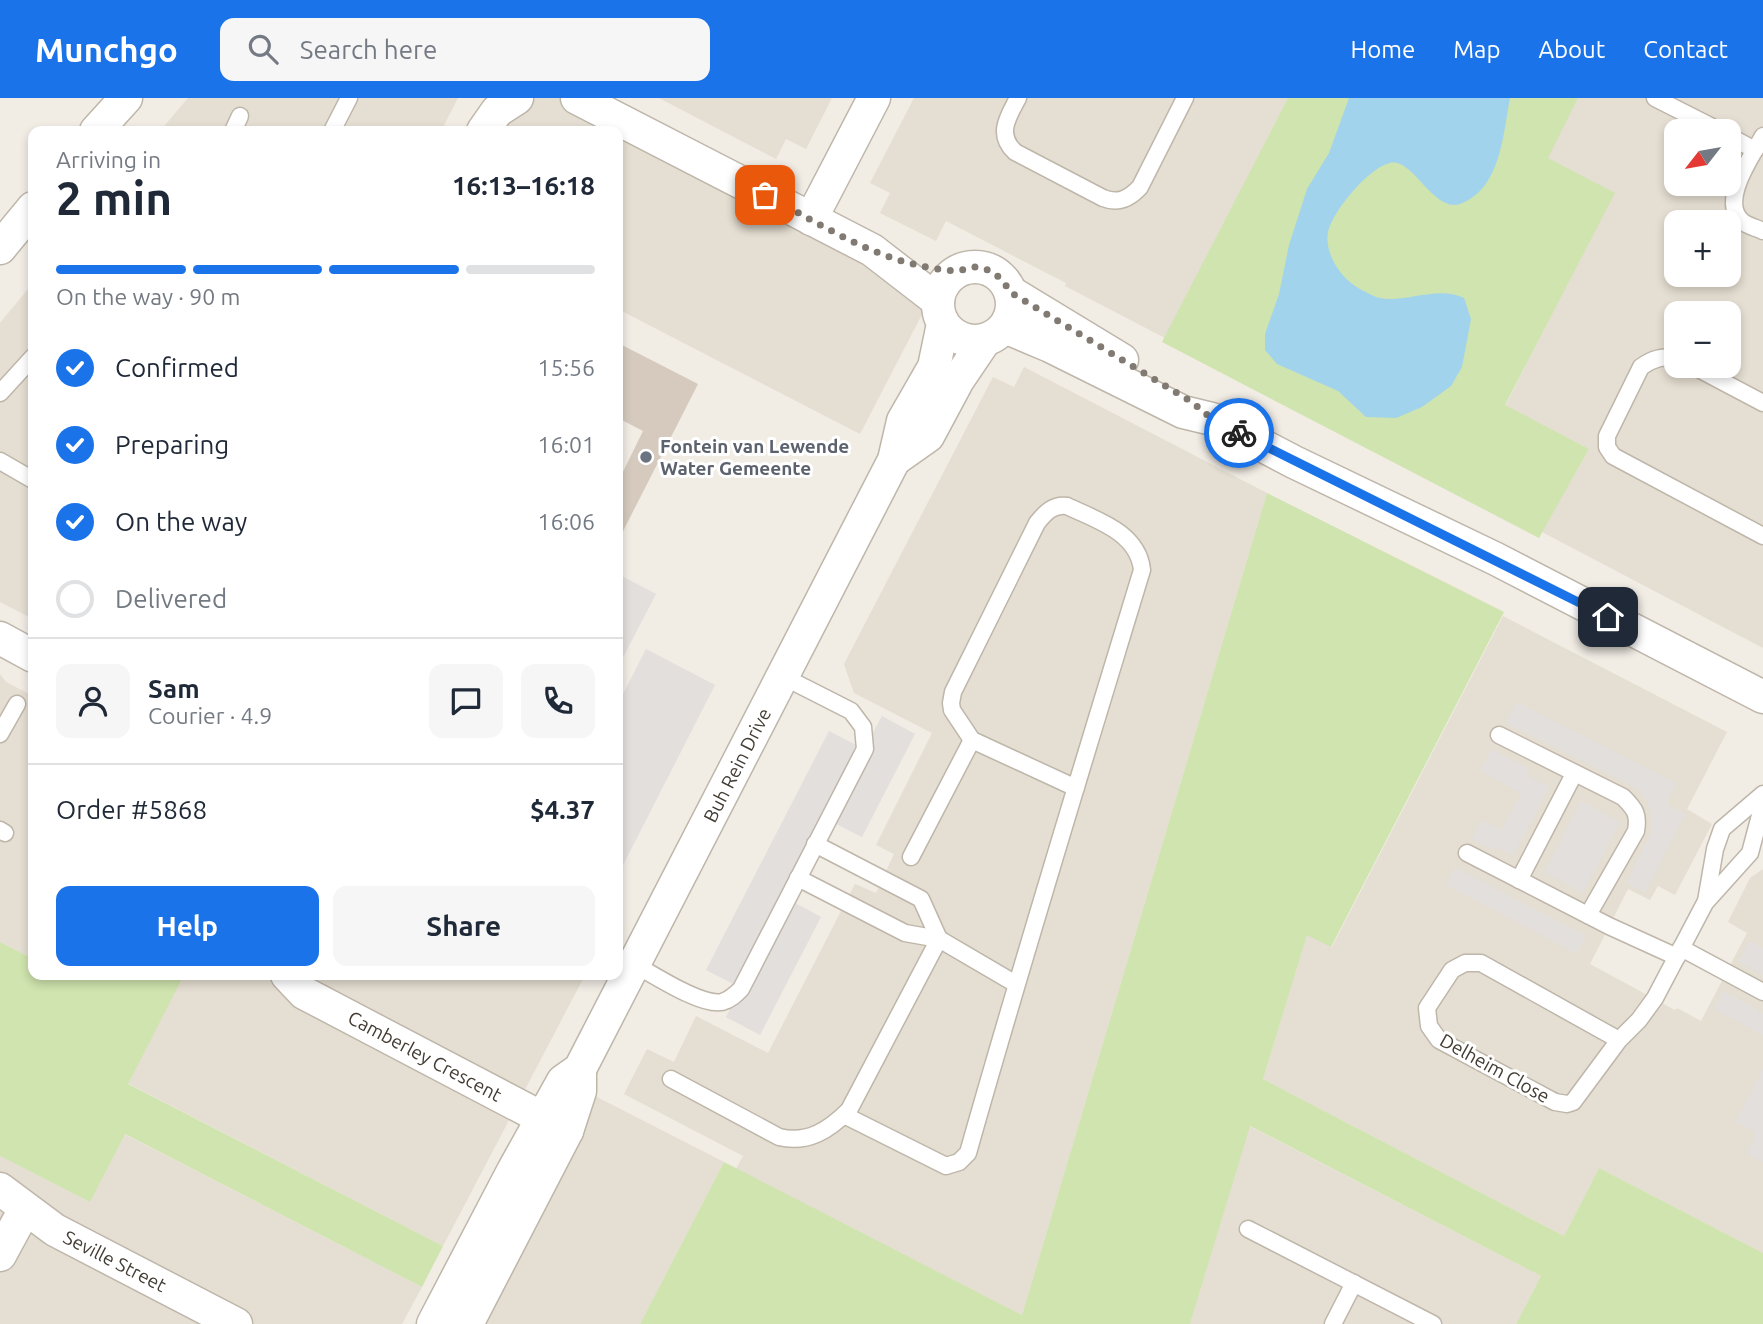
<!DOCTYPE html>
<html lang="en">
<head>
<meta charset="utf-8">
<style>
  body { margin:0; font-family:Ubuntu,sans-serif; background:#f6f6f7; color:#1f2937; height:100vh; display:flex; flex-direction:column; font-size:26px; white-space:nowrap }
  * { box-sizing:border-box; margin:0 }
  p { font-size:23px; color:#747a83 }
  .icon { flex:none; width:38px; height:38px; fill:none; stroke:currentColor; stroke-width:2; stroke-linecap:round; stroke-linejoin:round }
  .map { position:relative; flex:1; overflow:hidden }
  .details { position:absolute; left:28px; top:28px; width:595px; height:854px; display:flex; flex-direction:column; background:#fff; border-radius:14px; box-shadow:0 4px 10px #0003 }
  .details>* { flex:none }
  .needle { width:46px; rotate:239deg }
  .buttons { position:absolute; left:1664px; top:21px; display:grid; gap:14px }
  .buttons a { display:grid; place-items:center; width:77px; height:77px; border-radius:14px; background:#fff; box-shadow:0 4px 10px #0003; font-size:35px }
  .pin { position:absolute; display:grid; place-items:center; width:60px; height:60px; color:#fff; margin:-30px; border-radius:14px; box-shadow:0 4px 10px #0006 }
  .courier { position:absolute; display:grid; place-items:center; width:70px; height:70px; margin:-35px; border:5px solid #1a73e8; border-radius:50%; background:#fff; color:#222; box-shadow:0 2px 9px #0007 }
  .head em { font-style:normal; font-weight:700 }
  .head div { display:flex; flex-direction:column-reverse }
  .head { display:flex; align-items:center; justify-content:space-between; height:119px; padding:0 28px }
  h1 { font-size:46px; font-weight:700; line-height:52px }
  .bar { display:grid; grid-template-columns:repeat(4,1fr); gap:10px 7px; align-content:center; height:84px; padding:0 28px }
  .bar i { height:9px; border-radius:5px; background:#e0e1e3 }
  .bar .on { background:#1a73e8 }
  .bar p { grid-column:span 4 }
  .line { display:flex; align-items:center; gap:18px; padding:0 28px; border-top:2px solid #e0e1e3 }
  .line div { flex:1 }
  .round { display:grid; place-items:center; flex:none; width:74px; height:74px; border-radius:14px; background:#f6f6f7 }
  ol { padding:0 28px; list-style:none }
  li { display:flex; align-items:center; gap:21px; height:77px }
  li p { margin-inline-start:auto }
  li .icon { padding:7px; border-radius:50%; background:#1a73e8; color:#fff; stroke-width:4 }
  li:last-child { color:#747a83 }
  li i { width:38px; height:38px; border:4px solid #e0e1e3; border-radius:50% }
  .button { display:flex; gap:14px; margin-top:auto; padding:14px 28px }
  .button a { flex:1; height:80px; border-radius:14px; background:#1a73e8; color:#fff; font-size:28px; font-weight:700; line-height:80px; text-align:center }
  .button a+a { background:#f6f6f7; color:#1f2937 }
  header { display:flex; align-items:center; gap:42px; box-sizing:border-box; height:98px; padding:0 35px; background:#1a73e8; color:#fff }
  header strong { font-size:33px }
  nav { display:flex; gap:38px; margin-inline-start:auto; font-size:24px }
  .search { width:490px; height:63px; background:#f6f6f7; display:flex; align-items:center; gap:18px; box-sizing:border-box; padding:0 24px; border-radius:14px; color:#747a83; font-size:26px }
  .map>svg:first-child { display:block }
</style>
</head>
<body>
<header>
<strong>Munchgo</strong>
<div class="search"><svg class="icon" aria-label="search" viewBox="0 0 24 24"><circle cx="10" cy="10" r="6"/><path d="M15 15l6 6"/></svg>Search here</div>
<nav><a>Home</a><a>Map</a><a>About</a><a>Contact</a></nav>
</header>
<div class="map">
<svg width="1763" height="1226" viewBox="0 0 1763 1226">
  <rect width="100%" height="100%" fill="#f1ece4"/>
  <g fill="#e5ded2" fill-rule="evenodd">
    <polygon points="188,0 458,0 441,33 160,33"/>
    <polygon points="521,0 573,0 931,199 860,336 618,211 618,33 486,33"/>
    <polygon points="659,0 832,0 806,51 786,41 776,61"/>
    <polygon points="914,0 1288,0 1165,240 1065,188 1066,185 946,123 936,143 880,115 890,95 870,85"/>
    <path d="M 1578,0 L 1763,0 L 1763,550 L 1542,434 L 1589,351 L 1505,308 L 1614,95 L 1547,60 ZM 1676,33 L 1729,33 L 1729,86 L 1676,86 ZM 1676,124 L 1729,124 L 1729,177 L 1676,177 ZM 1676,215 L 1729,215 L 1729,268 L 1676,268 Z"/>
    <polygon points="33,185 33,521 0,504 0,225"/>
    <polygon points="1024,269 1267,395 1022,1217 736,1071 743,1058 624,996 647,951 674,964 696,918 768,955 855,786 876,795 894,756 876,747 932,635 854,595 844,566 993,279 1014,289"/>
    <polygon points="1503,518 1727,634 1687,711 1712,726 1675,797 1658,788 1650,802 1628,791 1590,866 1675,912 1677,910 1701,923 1747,835 1728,824 1750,780 1763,771 1763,1155 1599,1070 1564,1138 1263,981 1307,836 1332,849"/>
    <polygon points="0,576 6,584 33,598 33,846 27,858 0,844"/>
    <polygon points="184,877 585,877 443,1148 127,985"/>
    <polygon points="589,995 724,1064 640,1226 470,1226"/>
    <polygon points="1249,1028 1541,1178 1516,1226 1190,1226"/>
    <polygon points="124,1036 422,1189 402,1226 0,1226 0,1058 90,1104"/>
  </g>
  <g fill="#cfe4ae">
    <polygon points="1288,0 1578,0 1548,60 1615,95 1505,307 1589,351 1539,440 1162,244"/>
    <polygon points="1267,395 1504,514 1331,849 1307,837 1263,981 1564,1138 1599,1070 1763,1155 1763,1226 1516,1226 1541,1178 1250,1028 1190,1226 640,1226 724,1064 1022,1217"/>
    <polygon points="0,844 27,858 33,846 33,877 184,877 128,986 443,1148 422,1189 125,1036 90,1104 0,1058"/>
  </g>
  <g fill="#e2dfdc">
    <polygon points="618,476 656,496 618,569"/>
    <polygon points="646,551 715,587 618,777 618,606"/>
    <polygon points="1517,604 1676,685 1666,705 1685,716 1645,795 1626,785 1651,735 1652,717 1645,699 1637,690 1506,625"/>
    <polygon points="882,618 915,636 862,739 828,722 788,801 821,819 760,937 726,919 741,890 706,872 829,633 864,651"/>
    <polygon points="1491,651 1530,671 1527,677 1549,689 1513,758 1494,748 1492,752 1471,741 1481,722 1502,732 1521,695 1480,673"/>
    <polygon points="1581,703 1620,724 1583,795 1544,774"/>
    <polygon points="1455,769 1586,838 1577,856 1446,787"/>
    <polygon points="1749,843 1763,850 1763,877 1738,864"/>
    <polygon points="1723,893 1763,915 1763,937 1714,911"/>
    <polygon points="1763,971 1763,1064 1747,1056 1756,1034 1735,1024"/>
  </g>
  <path fill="#a2d3ec" d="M 1349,0 L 1510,0 C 1503,36 1501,91 1460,106 C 1433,115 1413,59 1390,65 C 1369,69 1332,114 1328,134 C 1324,156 1342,182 1360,191 C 1366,194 1374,199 1380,200 C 1407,205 1437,187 1464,200 L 1471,221 L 1462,269 L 1451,288 L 1422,309 L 1396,320 L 1366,319 L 1338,293 L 1277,266 L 1265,252 L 1265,236 L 1279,196 L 1289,147 L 1307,91 L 1329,55 Z"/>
  <polygon fill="#d5cabd" points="618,245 698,286 618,443 618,384 643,333 618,320"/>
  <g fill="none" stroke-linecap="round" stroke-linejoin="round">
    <defs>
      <g id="service">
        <path d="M 1018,0 C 1008,19 996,36 1015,54 L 1103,100 C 1118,106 1129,101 1140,89 L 1185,0"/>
        <polyline points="1655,0 1720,33"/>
        <polyline points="233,33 240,18"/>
        <polyline points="332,33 349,0"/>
        <polyline points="1729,38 1755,52"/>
        <path d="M 1763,38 C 1752,58 1718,105 1743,124 C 1748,128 1757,130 1763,133"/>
        <path d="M 1676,259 C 1662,259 1653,260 1641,269 L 1607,338 L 1607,349 L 1613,358 L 1763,438"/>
        <polyline points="1693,268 1763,305"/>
        <polyline points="0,295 33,259"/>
        <polyline points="0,363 33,382"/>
        <polyline points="0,636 17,606"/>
        <path d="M 1499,637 L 1623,699 C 1635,711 1639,716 1636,733 L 1588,817"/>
        <polyline points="0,732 5,735"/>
        <polyline points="815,746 921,801 939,841"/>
        <polyline points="1467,755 1609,828 1677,859"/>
        <polyline points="911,759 972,642"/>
        <polyline points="798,780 905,835 939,841 1016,886"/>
        <polyline points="1519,782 1574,676"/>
        <polyline points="1706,803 1715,751 1722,731 1763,696"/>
        <polyline points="1681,850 1763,894"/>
        <path d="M 634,866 C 654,877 701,908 722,904 C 730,902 735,897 741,891 L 865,651 L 863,629 L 851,613 L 782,578"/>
        <polyline points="1619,942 1481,865 1465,865 1452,872 1427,910 1429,928 1439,942 1555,1004 1567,1006 1573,1004 1619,942 1639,922 1655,900 1705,805 1750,755 1763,706"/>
        <path d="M 671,981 L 779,1039 C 808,1046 829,1032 849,1012 L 939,841"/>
        <path d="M 844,1017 L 946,1068 L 959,1064 L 968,1055 C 1023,860 1083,666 1142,472 C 1138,434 1096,422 1067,408 C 1053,406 1045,415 1037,425 L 953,594 L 951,605 L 952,612 L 972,642 L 1076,690"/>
        <polyline points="1248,1131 1433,1226"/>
        <polyline points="1333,1226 1354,1185"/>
      </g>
      <g id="minor">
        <polyline points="577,0 872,152 938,203"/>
        <polyline points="96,33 126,0"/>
        <polyline points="483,33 497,13 517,0"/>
        <polyline points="811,121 874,0"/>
        <polyline points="0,150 33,110"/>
        <circle cx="975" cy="206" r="37"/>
        <polyline points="1010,194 1122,262"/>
        <polyline points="1005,229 1050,248 1183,314 1212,321 1294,364 1496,461 1763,599"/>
        <polyline points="894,362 928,338 958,282 985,242"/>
        <polyline points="0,540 33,558"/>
        <polyline points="287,877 304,895 567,1033"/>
        <polyline points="0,1091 55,1132 236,1226"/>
        <polyline points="0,1157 25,1111"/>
        <polyline points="433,1226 513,1073 563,983 580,971 894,362 903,323 934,269 943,226"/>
        <polyline points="467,1226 567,1033 580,993 580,971"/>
      </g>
    </defs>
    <use href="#service" stroke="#bfb6aa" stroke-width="19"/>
    <use href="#minor" stroke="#bfb6aa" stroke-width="35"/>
    <use href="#service" stroke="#fff" stroke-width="16"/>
    <use href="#minor" stroke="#fff" stroke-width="32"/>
  </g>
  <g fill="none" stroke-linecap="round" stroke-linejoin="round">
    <path stroke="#807a72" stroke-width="7" stroke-dasharray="0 12.6" d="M 765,97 C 812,121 865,156 918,167 C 930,170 943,172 956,173 C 961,173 966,170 971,169 C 989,168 1002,179 1010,194 L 1192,304 L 1212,321 L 1239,335"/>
    <polyline stroke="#1a73e8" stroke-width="9" points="1239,335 1608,519"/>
  </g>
  <circle fill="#6b7280" stroke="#fff" stroke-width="2.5" cx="646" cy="359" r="7"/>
  <g text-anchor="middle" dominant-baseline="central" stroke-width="6" stroke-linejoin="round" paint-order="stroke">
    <g font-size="19" font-weight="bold" fill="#5b616d" stroke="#fff" text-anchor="start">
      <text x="660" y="348">Fontein van Lewende<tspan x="660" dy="22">Water Gemeente</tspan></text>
    </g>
    <g font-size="19" fill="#433c34" stroke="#fff">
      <text transform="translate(737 667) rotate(-63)">Buh Rein Drive</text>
      <text transform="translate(425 958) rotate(28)">Camberley Crescent</text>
      <text transform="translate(1495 970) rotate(29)">Delheim Close</text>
      <text transform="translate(115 1163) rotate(27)">Seville Street</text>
    </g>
  </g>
</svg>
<div class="buttons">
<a><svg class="needle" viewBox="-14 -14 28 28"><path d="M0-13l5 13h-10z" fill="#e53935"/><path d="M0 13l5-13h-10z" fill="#747a83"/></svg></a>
<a>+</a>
<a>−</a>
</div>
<div class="pin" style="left:765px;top:97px;background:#ea580c"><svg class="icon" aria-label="bag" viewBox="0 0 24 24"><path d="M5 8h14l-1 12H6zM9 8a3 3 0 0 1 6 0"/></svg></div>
<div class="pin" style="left:1608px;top:519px;background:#1f2937"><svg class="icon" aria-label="home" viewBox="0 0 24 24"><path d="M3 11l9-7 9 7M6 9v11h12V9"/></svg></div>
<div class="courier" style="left:1239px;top:335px"><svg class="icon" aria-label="bike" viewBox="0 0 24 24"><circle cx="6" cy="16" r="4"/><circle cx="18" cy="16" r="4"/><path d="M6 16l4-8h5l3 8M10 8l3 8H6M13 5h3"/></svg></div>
<section class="details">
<div class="head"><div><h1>2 min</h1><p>Arriving in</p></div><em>16:13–16:18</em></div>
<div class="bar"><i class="on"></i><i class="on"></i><i class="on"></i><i></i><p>On the way · 90 m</p></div>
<ol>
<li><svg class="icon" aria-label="check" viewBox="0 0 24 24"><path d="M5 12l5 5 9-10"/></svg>Confirmed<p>15:56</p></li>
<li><svg class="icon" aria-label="check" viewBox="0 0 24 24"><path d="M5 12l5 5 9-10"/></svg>Preparing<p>16:01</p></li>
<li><svg class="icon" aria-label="check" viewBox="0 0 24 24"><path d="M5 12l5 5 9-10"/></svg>On the way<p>16:06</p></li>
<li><i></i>Delivered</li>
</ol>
<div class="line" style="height:126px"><a class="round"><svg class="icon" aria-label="person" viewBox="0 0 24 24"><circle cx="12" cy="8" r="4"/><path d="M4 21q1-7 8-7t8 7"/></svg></a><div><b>Sam</b><p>Courier · 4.9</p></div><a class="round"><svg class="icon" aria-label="chat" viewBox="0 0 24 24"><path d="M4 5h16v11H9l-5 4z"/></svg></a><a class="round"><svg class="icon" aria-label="phone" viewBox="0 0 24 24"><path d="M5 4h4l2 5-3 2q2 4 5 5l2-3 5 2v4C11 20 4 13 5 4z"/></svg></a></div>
<div class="line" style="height:91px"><div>Order #5868</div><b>$4.37</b></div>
<div class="button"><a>Help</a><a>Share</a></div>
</section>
</div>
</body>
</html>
